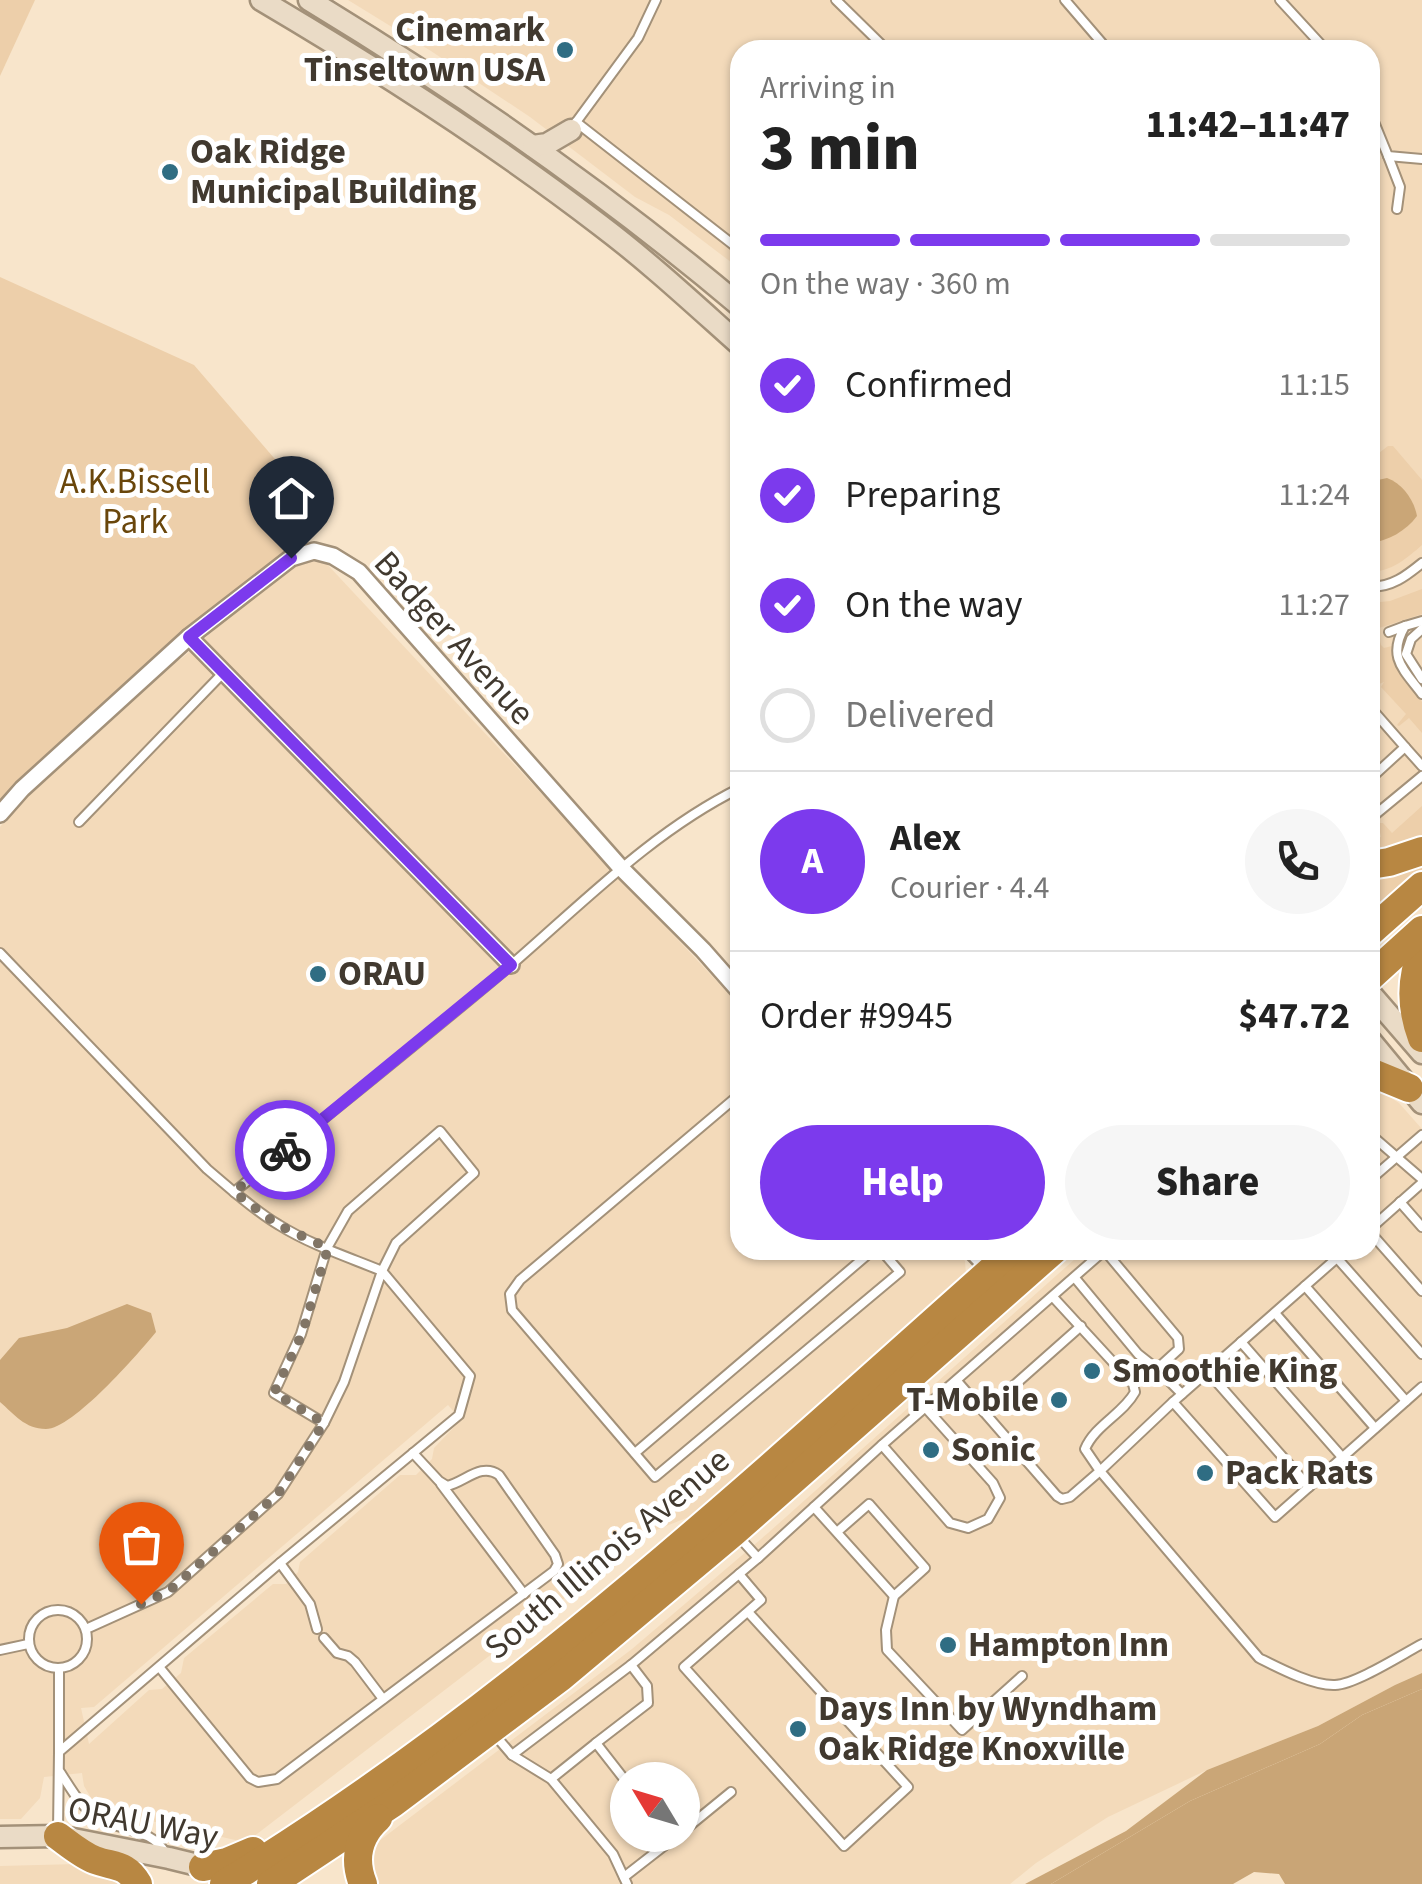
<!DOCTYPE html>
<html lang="en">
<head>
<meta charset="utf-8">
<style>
  body { margin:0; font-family:"Source Sans 3",sans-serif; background:#f6f6f6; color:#222; height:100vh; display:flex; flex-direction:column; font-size:38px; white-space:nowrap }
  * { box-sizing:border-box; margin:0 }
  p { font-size:32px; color:#767676 }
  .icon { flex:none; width:55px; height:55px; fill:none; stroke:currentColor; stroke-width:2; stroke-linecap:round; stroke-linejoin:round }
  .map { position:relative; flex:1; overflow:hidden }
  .sheet { position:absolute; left:730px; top:40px; width:650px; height:1220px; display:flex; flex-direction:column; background:#fff; border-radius:30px; box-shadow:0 2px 8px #0004 }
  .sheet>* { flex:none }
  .needle { width:65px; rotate:308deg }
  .buttons { position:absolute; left:610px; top:1762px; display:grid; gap:20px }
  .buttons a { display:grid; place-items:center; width:90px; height:90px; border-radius:50%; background:#fff; box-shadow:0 2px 8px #0004; font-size:50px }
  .pin { position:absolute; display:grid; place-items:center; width:85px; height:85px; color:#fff; margin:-102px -42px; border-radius:50% 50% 50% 0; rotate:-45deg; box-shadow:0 0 10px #0007 }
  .pin .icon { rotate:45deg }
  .courier { position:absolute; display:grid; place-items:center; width:100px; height:100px; margin:-50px; border:8px solid #7c3aed; border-radius:50%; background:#fff; color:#222; box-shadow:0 2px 12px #0007 }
  .head em { font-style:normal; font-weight:800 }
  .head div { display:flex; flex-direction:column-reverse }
  .head { display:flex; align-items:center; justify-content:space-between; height:170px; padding:0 30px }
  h1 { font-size:65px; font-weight:800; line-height:75px }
  .bar { display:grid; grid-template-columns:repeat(4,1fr); gap:15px 10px; align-content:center; height:120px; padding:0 30px }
  .bar i { height:12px; border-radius:8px; background:#e0e0e0 }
  .bar .selected { background:#7c3aed }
  .bar p { grid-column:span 4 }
  .line { display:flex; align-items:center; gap:25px; padding:0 30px; border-top:2px solid #e0e0e0 }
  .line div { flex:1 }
  .round { display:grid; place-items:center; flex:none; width:105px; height:105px; border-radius:52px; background:#f6f6f6 }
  ol { padding:0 30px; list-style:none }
  li { display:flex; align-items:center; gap:30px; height:110px }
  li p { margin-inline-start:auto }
  li .icon { padding:10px; border-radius:50%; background:#7c3aed; color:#fff; stroke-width:4 }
  li:last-child { color:#767676 }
  li i { width:55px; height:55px; border:5px solid #e0e0e0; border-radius:50% }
  .primary-button { display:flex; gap:20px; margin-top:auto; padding:20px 30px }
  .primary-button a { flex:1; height:115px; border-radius:60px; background:#7c3aed; color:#fff; font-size:40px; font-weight:800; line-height:115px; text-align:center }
  .primary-button a+a { background:#f6f6f6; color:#222 }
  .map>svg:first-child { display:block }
</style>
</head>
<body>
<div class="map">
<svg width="1422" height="1884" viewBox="0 0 1422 1884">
  <rect width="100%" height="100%" fill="#f8e5cb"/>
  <g fill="#f3daba" fill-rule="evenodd">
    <polygon points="348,0 1422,0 1422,839 1370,856 1370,50 740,50 740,269 669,215 635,197 530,117 431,51"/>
    <path d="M 316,559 L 325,562 L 740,1006 L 740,1250 L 955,1250 L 965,1261 L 966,1274 L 694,1515 L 651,1532 L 249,1840 L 244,1842 L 102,1810 L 97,1808 L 84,1786 L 82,1773 L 44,1777 L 40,1798 L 21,1819 L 0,1819 L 0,827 L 30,790 L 175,661 L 181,659 L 276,576 L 300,563 ZM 448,1405 L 461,1420 L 434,1448 L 432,1459 L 416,1475 L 400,1475 L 300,1562 L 298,1572 L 286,1584 L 273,1584 L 184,1658 L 181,1673 L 162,1689 L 149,1690 L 89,1744 L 81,1708 L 94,1707 Z"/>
    <path d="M 1370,1084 L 1399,1103 L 1422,1129 L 1422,1673 L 1395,1685 L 1318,1726 L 1207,1770 L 1108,1817 L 1036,1863 L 1010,1884 L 375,1884 L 372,1862 L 375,1844 L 632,1649 L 768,1533 L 1085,1250 L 1370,1250 ZM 628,1780 L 682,1780 L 682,1835 L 628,1835 Z"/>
    <polygon points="77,1864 130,1884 0,1884 0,1866"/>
  </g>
  <g fill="#edcfaa">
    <polygon points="0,0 35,0 0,76"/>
    <polygon points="0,277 194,365 317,508 295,543 286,551 162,653 15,785 0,802"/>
    <path d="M 1388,446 L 1393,446 L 1422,480 L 1422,545 C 1407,558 1391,572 1370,572 L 1370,460 Z"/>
    <polygon points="1422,589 1422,614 1376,629 1381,645 1384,648 1392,646 1395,665 1422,702 1422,733 1409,718 1399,726 1397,725 1406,714 1381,687 1384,682 1379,684 1370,674 1370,603 1390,601"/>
    <polygon points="1422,806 1422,839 1370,856 1370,839 1381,837 1378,823 1383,823 1392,833"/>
    <polygon points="1422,862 1422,873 1370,919 1370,878"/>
  </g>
  <polygon fill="#c9a576" points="1422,1689 1422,1884 1285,1884 1279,1874 1254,1872 1233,1884 1051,1884 1190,1801 1320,1744 1362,1715"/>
  <g fill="#caa677">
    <path d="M 1387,478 C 1403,484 1414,500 1417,516 C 1406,531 1388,541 1370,543 L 1370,487 L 1378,480 Z"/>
    <path d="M 127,1304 L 151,1313 L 156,1332 C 138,1354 73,1429 46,1429 C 25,1429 14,1414 0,1402 L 0,1360 L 19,1338 L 67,1328 Z"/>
    <polygon points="1422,1673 1422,1689 1362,1715 1320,1744 1190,1801 1051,1884 1025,1884 1126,1831 1207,1770 1318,1726 1395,1685"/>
  </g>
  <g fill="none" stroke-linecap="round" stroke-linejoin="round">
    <defs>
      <g id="lane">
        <polyline points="836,0 887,50"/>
        <polyline points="1065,0 1108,50"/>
        <polyline points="1280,0 1326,50"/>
        <polyline points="1370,112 1388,156 1422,159"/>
        <polyline points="576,122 740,250"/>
        <polyline points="574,125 638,38 656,0"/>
        <polyline points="1388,156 1400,187 1397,209"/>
        <path d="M 1370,587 C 1392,587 1406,576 1422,563"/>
        <path d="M 1422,621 L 1405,626 C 1387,657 1403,669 1422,694"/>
        <polyline points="1422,629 1411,639 1406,654 1422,679"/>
        <polyline points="1389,632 1405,626"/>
        <polyline points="1370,707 1405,747 1370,779"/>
        <polyline points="1405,747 1422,766"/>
        <polyline points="1370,815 1376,814 1422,776"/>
        <polyline points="79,822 224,672"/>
        <path d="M 0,953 L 207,1169 L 234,1192 C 326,1116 420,1042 511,965 C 584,902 653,831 740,788"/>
        <polyline points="740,1094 520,1280 510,1294 512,1310 655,1477 900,1272 881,1250"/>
        <polyline points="1370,1134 1422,1179"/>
        <polyline points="1370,1180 1422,1135"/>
        <path d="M 234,1192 C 248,1203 263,1216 279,1225 C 311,1245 348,1257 382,1271 L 396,1243 L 474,1173 L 440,1131 L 348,1211 L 327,1248 L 301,1334 L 274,1393 L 324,1423"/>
        <polyline points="1400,1202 1422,1227"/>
        <polyline points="1370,1229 1422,1183"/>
        <polyline points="1370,1232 1422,1291"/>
        <polyline points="1346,1250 1173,1402 1275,1517 1422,1387"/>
        <polyline points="1105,1251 1178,1338 1179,1349 1157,1369"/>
        <polyline points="1337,1258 1422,1354"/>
        <polyline points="1075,1278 1138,1354 1157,1369 1182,1394"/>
        <polyline points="1305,1286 1406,1401"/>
        <polyline points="1275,1313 1375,1428"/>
        <polyline points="1241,1342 1342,1457"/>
        <polyline points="1208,1372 1309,1487"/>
        <path d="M 957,1381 L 1057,1496 L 1062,1499 L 1070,1497 L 1100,1471 L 1085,1449 C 1095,1425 1123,1414 1135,1392 L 1133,1384 L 1053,1297"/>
        <path d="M 1173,1402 L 1100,1471 L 1259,1658 C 1279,1668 1313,1686 1335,1685 C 1356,1684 1401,1655 1422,1644"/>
        <polyline points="984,1412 1081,1326"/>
        <polyline points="882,1445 950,1523 968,1528 988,1519 1000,1498 993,1483 925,1407"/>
        <polyline points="635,1453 873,1250"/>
        <polyline points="441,1484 524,1594"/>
        <polyline points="814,1507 894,1596 925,1568 869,1504 837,1532"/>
        <polyline points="758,1558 882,1445 1105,1250"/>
        <polyline points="280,1563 310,1604 317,1629"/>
        <polyline points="739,1574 761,1600 684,1667 844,1846 908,1787 748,1612"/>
        <polyline points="894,1596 886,1630 887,1650 962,1730 1022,1676"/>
        <circle cx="58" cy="1639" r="29"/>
        <polyline points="324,1638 337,1653 348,1656 355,1662 383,1699"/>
        <polyline points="0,1650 28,1644"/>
        <path d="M 160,1668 L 250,1778 L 258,1782 L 277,1779 L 554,1571 L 558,1564 L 555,1555 L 499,1475 C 481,1462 465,1482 447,1486 L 439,1481 L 413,1453"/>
        <polyline points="494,1734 512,1755 551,1779 613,1854 627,1884"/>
        <polyline points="596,1743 648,1703 647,1686 631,1665"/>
        <polyline points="59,1752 59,1668"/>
        <polyline points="512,1755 631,1665 758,1558 738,1536"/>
        <path d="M 60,1772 C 70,1787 80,1806 96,1817 C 119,1832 152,1827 166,1854"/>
        <polyline points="551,1779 596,1743 628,1784"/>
        <polyline points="58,1831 59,1752 280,1563 459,1415 470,1376 382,1271 344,1382 324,1423 278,1494 168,1592 86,1629"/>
        <polyline points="682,1832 731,1792"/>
        <polyline points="624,1877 678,1835"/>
      </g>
      <g id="street">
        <polyline points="189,637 511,965"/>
        <polyline points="0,814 22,789 189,637 291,558 314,551 333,556 359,572 621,868 703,950 740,992"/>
        <polyline points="971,1250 995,1275"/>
      </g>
      <g id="secondary">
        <path d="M 261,0 C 378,69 492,142 600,225 C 649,262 694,304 740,345"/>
        <path d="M 309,0 C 461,92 605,192 740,306"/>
        <polyline points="533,146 547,144 571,130"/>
        <polyline points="1370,993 1422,1053"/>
        <polyline points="1370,1040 1422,1103"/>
        <polyline points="0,1837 58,1836 169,1858 214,1869"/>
      </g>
      <g id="highway">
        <polyline points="1370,865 1389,862 1422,851"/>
        <polyline points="1370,932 1422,886"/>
        <path d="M 1422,951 C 1410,980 1411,1009 1422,1038"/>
        <polyline points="1370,977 1422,930"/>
        <polyline points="1370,1072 1409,1088"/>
        <path d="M 58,1836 C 69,1844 82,1855 95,1860 C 114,1867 126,1863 138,1884"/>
        <polyline points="203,1867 227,1862 253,1851"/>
        <path d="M 224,1884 C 514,1708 761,1474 1014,1250"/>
        <polyline points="271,1884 393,1803 561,1677 734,1532 1054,1250"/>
        <path d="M 363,1884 C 353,1859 358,1836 378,1818"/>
      </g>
    </defs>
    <use href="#lane" stroke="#a39179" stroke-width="12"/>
    <use href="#street" stroke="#a39179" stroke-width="20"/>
    <use href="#secondary" stroke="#a39179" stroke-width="25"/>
    <use href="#highway" stroke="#fff" stroke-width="32"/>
    <use href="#lane" stroke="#fff" stroke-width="8"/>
    <use href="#street" stroke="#fff" stroke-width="15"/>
    <use href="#secondary" stroke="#eadbc6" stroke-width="20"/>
    <use href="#highway" stroke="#b88742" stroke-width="28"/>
  </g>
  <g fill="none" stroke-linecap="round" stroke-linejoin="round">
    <polyline stroke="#817566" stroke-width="10" stroke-dasharray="0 18" points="141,1604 168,1592 278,1494 324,1423 274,1393 302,1334 328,1248 278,1225 234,1192 285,1150"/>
    <polyline stroke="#7c3aed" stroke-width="12" points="285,1150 511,965 189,637 291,558"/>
  </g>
  <g fill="#2f6d83" stroke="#fff" stroke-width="4">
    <circle cx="565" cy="50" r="10"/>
    <circle cx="170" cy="172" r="10"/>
    <circle cx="318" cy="974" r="10"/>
    <circle cx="1092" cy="1371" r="10"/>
    <circle cx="1059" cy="1400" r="10"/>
    <circle cx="931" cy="1450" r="10"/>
    <circle cx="1205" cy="1473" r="10"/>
    <circle cx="948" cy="1645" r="10"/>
    <circle cx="798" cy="1729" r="10"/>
  </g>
  <g text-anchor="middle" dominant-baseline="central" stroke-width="10" stroke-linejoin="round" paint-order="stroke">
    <g font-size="35" font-weight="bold" fill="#41392f" stroke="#fff" text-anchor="start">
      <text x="545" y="30" text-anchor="end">Cinemark<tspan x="545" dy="40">Tinseltown USA</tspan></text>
      <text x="190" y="152">Oak Ridge<tspan x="190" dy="40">Municipal Building</tspan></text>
      <text x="338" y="974">ORAU</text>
      <text x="1112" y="1371">Smoothie King</text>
      <text x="1039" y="1400" text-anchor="end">T-Mobile</text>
      <text x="951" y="1450">Sonic</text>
      <text x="1225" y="1473">Pack Rats</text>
      <text x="968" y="1645">Hampton Inn</text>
      <text x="818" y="1709">Days Inn by Wyndham<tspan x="818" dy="40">Oak Ridge Knoxville</tspan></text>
    </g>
    <g font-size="35" fill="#69460b" stroke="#fff">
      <text x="135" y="482">A.K.Bissell<tspan x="135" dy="40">Park</tspan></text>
    </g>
    <g font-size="35" fill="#41392f" stroke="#fff">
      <text transform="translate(454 638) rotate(48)">Badger Avenue</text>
      <text transform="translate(607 1554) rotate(-40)">South Illinois Avenue</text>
      <text transform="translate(143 1823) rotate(11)">ORAU Way</text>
    </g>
  </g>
</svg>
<div class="buttons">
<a><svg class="needle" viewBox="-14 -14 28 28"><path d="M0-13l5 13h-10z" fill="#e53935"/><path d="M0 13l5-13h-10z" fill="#767676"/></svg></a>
</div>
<div class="pin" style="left:141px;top:1604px;background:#ea580c"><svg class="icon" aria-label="bag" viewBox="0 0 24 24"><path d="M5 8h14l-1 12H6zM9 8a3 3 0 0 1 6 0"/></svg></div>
<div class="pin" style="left:291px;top:558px;background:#1f2937"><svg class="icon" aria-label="home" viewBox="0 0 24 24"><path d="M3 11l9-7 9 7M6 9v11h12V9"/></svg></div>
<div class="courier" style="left:285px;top:1150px"><svg class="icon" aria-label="bike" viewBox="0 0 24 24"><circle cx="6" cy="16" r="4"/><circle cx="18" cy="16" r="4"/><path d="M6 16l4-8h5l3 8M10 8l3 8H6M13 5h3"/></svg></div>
<section class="sheet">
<div class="head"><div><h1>3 min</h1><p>Arriving in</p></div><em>11:42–11:47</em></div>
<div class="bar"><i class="selected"></i><i class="selected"></i><i class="selected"></i><i></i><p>On the way · 360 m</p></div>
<ol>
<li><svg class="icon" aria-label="check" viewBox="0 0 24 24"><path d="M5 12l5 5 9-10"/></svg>Confirmed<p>11:15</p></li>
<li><svg class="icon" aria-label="check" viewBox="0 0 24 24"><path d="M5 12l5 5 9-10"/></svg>Preparing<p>11:24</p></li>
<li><svg class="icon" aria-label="check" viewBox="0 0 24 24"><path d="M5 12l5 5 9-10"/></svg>On the way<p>11:27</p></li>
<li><i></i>Delivered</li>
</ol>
<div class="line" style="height:180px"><b class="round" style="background:#7c3aed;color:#fff">A</b><div><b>Alex</b><p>Courier · 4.4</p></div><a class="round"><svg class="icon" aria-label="phone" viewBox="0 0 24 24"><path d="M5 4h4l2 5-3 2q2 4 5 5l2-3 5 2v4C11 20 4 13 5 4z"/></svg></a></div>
<div class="line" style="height:130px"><div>Order #9945</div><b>$47.72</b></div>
<div class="primary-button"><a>Help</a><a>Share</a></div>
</section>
</div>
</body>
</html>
